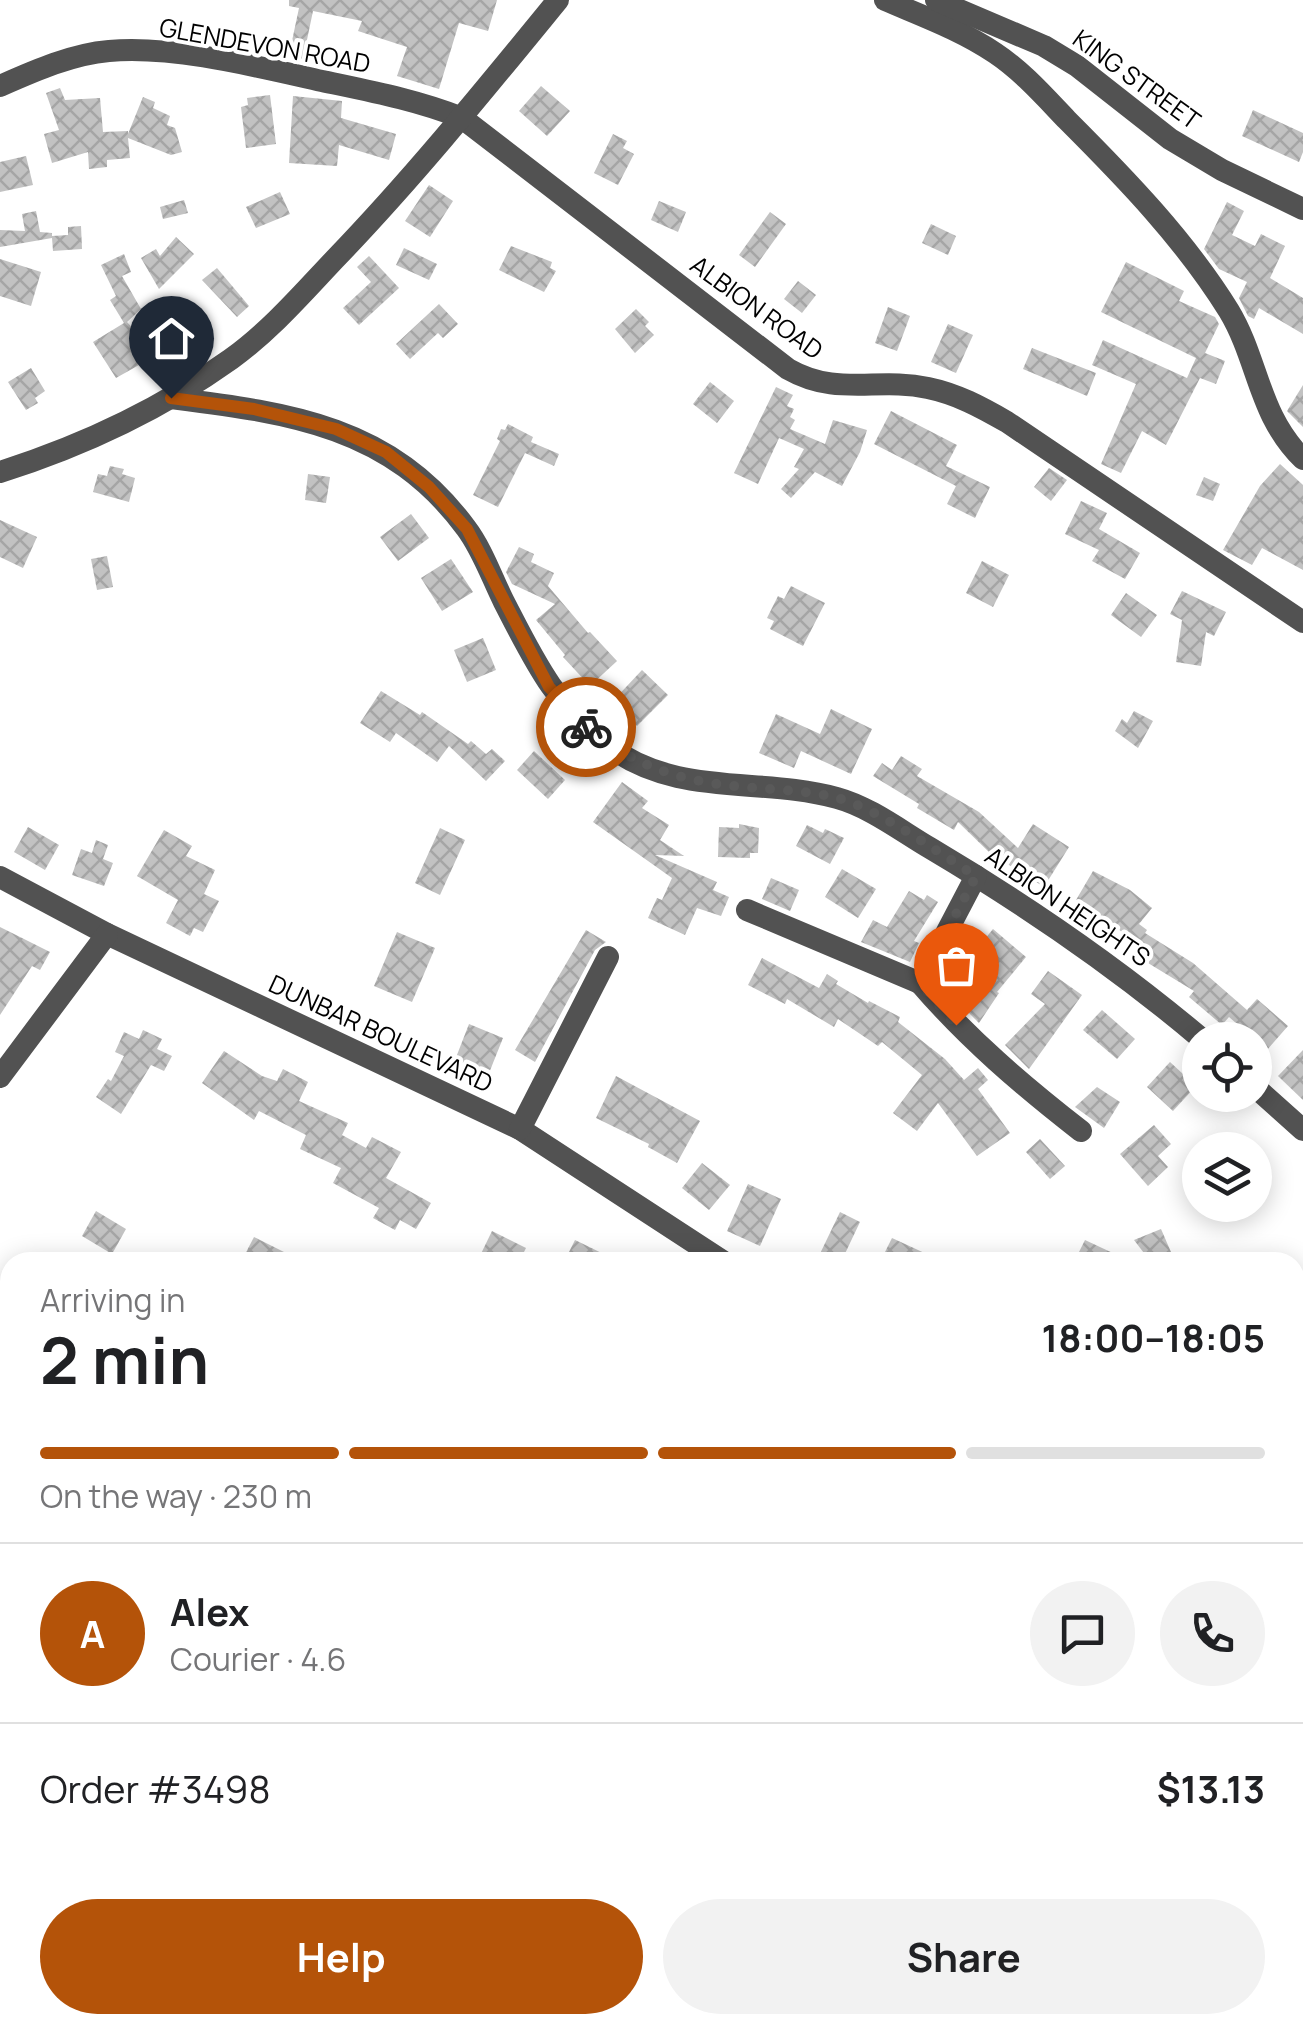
<!DOCTYPE html>
<html lang="en">
<head>
<meta charset="utf-8">
<style>
  body { margin:0; font-family:Manrope,sans-serif; background:#f2f2f2; color:#202124; height:100vh; display:flex; flex-direction:column; font-size:38px; white-space:nowrap }
  * { box-sizing:border-box; margin:0 }
  p { font-size:32px; color:#757577 }
  .icon { flex:none; width:55px; height:55px; fill:none; stroke:currentColor; stroke-width:2; stroke-linecap:round; stroke-linejoin:round }
  .map { position:relative; flex:1; overflow:hidden }
  .sheet { position:absolute; left:0px; top:1252px; width:1305px; height:782px; display:flex; flex-direction:column; background:#fff; border-radius:30px 30px 0 0; box-shadow:0 5px 25px #0003 }
  .sheet>* { flex:none }
  .buttons { position:absolute; left:1182px; top:1022px; display:grid; gap:20px }
  .buttons a { display:grid; place-items:center; width:90px; height:90px; border-radius:50%; background:#fff; box-shadow:0 5px 25px #0003; font-size:50px }
  .pin { position:absolute; display:grid; place-items:center; width:85px; height:85px; color:#fff; margin:-102px -42px; border-radius:50% 50% 50% 0; rotate:-45deg; box-shadow:0 0 10px #0007 }
  .pin .icon { rotate:45deg }
  .courier { position:absolute; display:grid; place-items:center; width:100px; height:100px; margin:-50px; border:8px solid #b45309; border-radius:50%; background:#fff; color:#222; box-shadow:0 2px 12px #0007 }
  .head em { font-style:normal; font-weight:700 }
  .head div { display:flex; flex-direction:column-reverse }
  .head { display:flex; align-items:center; justify-content:space-between; height:170px; padding:0 40px }
  h1 { font-size:65px; font-weight:700; line-height:75px }
  .bar { display:grid; grid-template-columns:repeat(4,1fr); gap:15px 10px; align-content:center; height:120px; padding:0 40px }
  .bar i { height:12px; border-radius:8px; background:#e0e0e0 }
  .bar .selected { background:#b45309 }
  .bar p { grid-column:span 4 }
  .line { display:flex; align-items:center; gap:25px; padding:0 40px; border-top:2px solid #e0e0e0 }
  .line div { flex:1 }
  .round { display:grid; place-items:center; flex:none; width:105px; height:105px; border-radius:52px; background:#f2f2f2 }
  .cta { display:flex; gap:20px; margin-top:auto; padding:20px 40px }
  .cta a { flex:1; height:115px; border-radius:60px; background:#b45309; color:#fff; font-size:40px; font-weight:700; line-height:115px; text-align:center }
  .cta a+a { background:#f2f2f2; color:#202124 }
  .map>svg:first-child { display:block }
</style>
</head>
<body>
<div class="map">
<svg width="1303" height="2033" viewBox="0 0 1303 2033">
  <defs>
    <pattern id="park-tufts" width="24" height="20" patternUnits="userSpaceOnUse" patternTransform="scale(2.5)"><rect width="24" height="20" fill="#d9d9d9"/><path d="M3 7l-1-3M5 7V3M7 7l1-3M15 17l-1-3M17 17v-4M19 17l1-3" fill="none" stroke="#b8b8b8"/></pattern>
    <pattern id="building-cross-hatch" width="8" height="8" patternUnits="userSpaceOnUse" patternTransform="scale(2.5)"><rect width="8" height="8" fill="#c2c2c2"/><path d="M0 0l8 8M0 8l8-8" fill="none" stroke="#a5a5a5"/></pattern>
  </defs>
  <rect width="100%" height="100%" fill="#fff"/>
  <polygon fill="url(#park-tufts)" points="1303,1828 1303,1953 1295,1944 1295,1832"/>
  <g fill="url(#building-cross-hatch)">
    <polygon points="289,0 497,0 488,31 459,23 439,89 397,76 407,47 358,31 362,21 313,11 303,59 289,55 299,8 289,6"/>
    <polygon points="541,86 570,111 547,136 519,111"/>
    <polygon points="60,88 65,100 100,98 103,132 128,131 128,134 143,97 155,102 153,108 170,116 167,125 175,128 182,152 171,155 128,138 130,158 107,160 107,167 89,169 88,152 52,163 44,134 59,130 46,93"/>
    <polygon points="270,95 276,144 246,148 241,107 248,105 247,98"/>
    <polygon points="293,96 342,101 341,118 396,134 389,160 339,145 337,166 289,163"/>
    <polygon points="1253,110 1303,133 1303,152 1299,162 1242,136"/>
    <polygon points="613,134 627,141 623,148 634,154 618,185 594,173"/>
    <polygon points="26,156 33,185 0,192 0,162"/>
    <polygon points="429,185 453,201 430,237 405,221"/>
    <polygon points="280,192 290,214 256,228 246,207"/>
    <polygon points="184,200 188,213 163,219 160,207"/>
    <polygon points="659,201 686,212 678,232 651,220"/>
    <polygon points="1227,202 1244,211 1232,235 1255,246 1261,234 1285,246 1270,278 1303,298 1303,334 1259,308 1254,319 1248,316 1239,298 1247,282 1219,269 1204,249"/>
    <polygon points="36,211 40,232 52,233 52,236 68,235 68,227 81,226 82,249 53,251 52,238 0,247 0,230 25,231 22,214"/>
    <polygon points="770,212 786,224 755,267 739,255"/>
    <polygon points="931,224 956,236 948,255 922,243"/>
    <polygon points="176,237 194,254 159,289 141,258 156,249 160,256"/>
    <polygon points="511,246 552,262 550,268 556,271 544,292 499,270"/>
    <polygon points="404,248 437,264 429,280 396,265"/>
    <polygon points="124,254 131,272 122,276 141,309 127,322 139,335 168,317 179,339 136,360 139,365 116,378 93,342 124,323 110,300 116,296 101,265"/>
    <polygon points="369,256 399,288 359,325 343,308 371,282 357,267"/>
    <polygon points="0,259 41,272 31,306 0,296"/>
    <polygon points="1126,262 1184,291 1179,301 1215,317 1219,324 1205,353 1225,361 1216,384 1200,378 1166,445 1142,431 1121,473 1101,464 1136,384 1092,365 1103,340 1187,378 1196,358 1101,312"/>
    <polygon points="217,268 249,306 237,317 202,280"/>
    <polygon points="798,281 816,295 802,313 784,299"/>
    <polygon points="439,304 458,324 443,338 438,333 410,359 396,344"/>
    <polygon points="888,307 910,316 897,351 875,343"/>
    <polygon points="636,309 649,322 645,326 654,335 635,353 615,329"/>
    <polygon points="948,324 973,335 956,373 931,362"/>
    <polygon points="1032,348 1096,373 1087,396 1023,369"/>
    <polygon points="31,368 45,391 35,398 38,403 26,410 8,382"/>
    <polygon points="710,382 734,401 717,423 693,404"/>
    <polygon points="1303,385 1303,427 1287,411"/>
    <polygon points="776,387 793,395 787,406 794,409 790,417 795,420 790,429 825,444 833,420 867,430 860,452 842,486 815,472 791,498 781,489 799,469 794,467 804,449 779,438 758,484 734,473"/>
    <polygon points="891,411 957,445 946,466 990,487 975,518 947,504 956,486 874,444"/>
    <polygon points="508,424 533,437 531,442 559,454 554,466 525,453 498,507 473,495 500,441 497,439 501,429 505,430"/>
    <polygon points="1280,464 1303,485 1303,570 1262,548 1252,565 1223,550 1260,486"/>
    <polygon points="110,466 124,469 122,474 135,478 129,502 93,492 98,474 107,476"/>
    <polygon points="1049,468 1067,480 1051,501 1034,487"/>
    <polygon points="308,474 330,477 326,503 305,500"/>
    <polygon points="1204,477 1220,484 1213,501 1196,495"/>
    <polygon points="1081,501 1107,513 1099,529 1140,553 1125,579 1092,561 1099,550 1065,534"/>
    <polygon points="411,514 429,538 398,561 380,537"/>
    <polygon points="0,520 37,537 23,568 0,557"/>
    <polygon points="519,547 534,554 531,562 554,573 548,586 588,633 590,632 617,661 590,686 563,657 565,655 536,620 555,604 512,584 506,572"/>
    <polygon points="107,556 113,587 97,590 91,559"/>
    <polygon points="451,559 473,592 442,611 421,578"/>
    <polygon points="982,561 1009,575 993,607 966,593"/>
    <polygon points="791,586 825,603 803,646 770,629 774,621 767,618 778,596 784,599"/>
    <polygon points="1182,591 1226,612 1214,636 1206,632 1201,666 1176,662 1182,620 1170,614"/>
    <polygon points="1126,593 1157,615 1141,637 1111,615"/>
    <polygon points="483,638 496,670 467,682 454,650"/>
    <polygon points="642,670 668,695 637,726 612,702"/>
    <polygon points="381,691 420,715 422,712 468,744 471,741 486,754 492,749 505,761 486,781 449,746 437,762 396,733 390,742 360,723"/>
    <polygon points="831,709 872,729 851,774 801,751 794,768 759,753 776,714 820,734"/>
    <polygon points="1134,711 1153,721 1138,748 1115,731 1122,719 1127,723"/>
    <polygon points="534,751 565,780 548,799 517,770"/>
    <polygon points="901,756 922,769 917,776 979,812 1018,848 1033,824 1069,847 1044,887 990,853 958,822 954,830 917,808 919,804 873,776 882,763 892,770"/>
    <polygon points="622,782 648,801 642,808 669,825 660,840 684,856 655,855 717,882 713,890 729,897 721,916 697,908 685,935 648,918 657,898 662,900 672,878 593,822"/>
    <polygon points="739,824 759,828 758,853 750,853 750,858 718,857 719,827 739,828"/>
    <polygon points="807,825 823,833 825,829 844,838 830,864 796,846"/>
    <polygon points="28,827 59,845 45,870 14,852"/>
    <polygon points="440,828 465,840 440,895 415,883"/>
    <polygon points="164,830 192,846 186,856 215,870 204,894 219,901 203,932 194,928 190,936 166,923 178,900 137,876"/>
    <polygon points="96,840 108,845 103,859 113,863 104,886 72,875 81,849 92,853"/>
    <polygon points="842,869 876,889 858,918 825,897"/>
    <polygon points="1093,871 1130,890 1152,908 1139,924 1147,930 1145,933 1193,963 1247,1010 1257,999 1288,1026 1267,1050 1229,1017 1222,1025 1189,997 1194,991 1148,963 1152,957 1106,919 1076,900"/>
    <polygon points="771,878 799,890 790,911 762,899"/>
    <polygon points="909,891 924,900 927,895 938,902 914,941 919,943 910,962 861,942 873,920 887,927"/>
    <polygon points="0,927 50,952 40,970 32,966 0,1015"/>
    <polygon points="993,929 1026,957 997,992 999,993 979,1023 953,997 974,964 968,960"/>
    <polygon points="586,930 606,942 595,950 535,1062 515,1050"/>
    <polygon points="397,932 435,948 412,1002 374,986"/>
    <polygon points="762,958 819,988 827,974 838,981 836,984 868,1003 869,1001 900,1017 898,1022 945,1059 964,1080 978,1068 988,1080 978,1089 1010,1133 977,1156 938,1103 917,1131 893,1113 922,1075 882,1042 878,1046 838,1019 834,1027 787,999 785,1004 748,985"/>
    <polygon points="1048,971 1082,995 1029,1069 1005,1045 1045,1004 1031,994"/>
    <polygon points="1102,1010 1135,1039 1117,1059 1083,1030"/>
    <polygon points="469,1024 503,1038 489,1073 455,1060"/>
    <polygon points="143,1030 162,1039 157,1049 172,1056 164,1071 151,1065 121,1114 96,1097 108,1079 111,1081 124,1056 115,1052 124,1032 139,1039"/>
    <polygon points="1303,1050 1303,1100 1278,1076"/>
    <polygon points="224,1051 262,1076 277,1081 283,1069 308,1082 299,1101 348,1123 342,1135 366,1148 372,1137 401,1152 386,1178 431,1203 416,1229 400,1220 395,1230 373,1218 379,1208 333,1183 341,1168 300,1149 306,1135 259,1111 254,1120 202,1083"/>
    <polygon points="1170,1062 1196,1086 1173,1111 1147,1087"/>
    <polygon points="616,1076 700,1121 677,1163 648,1147 649,1144 596,1118"/>
    <polygon points="1097,1087 1120,1102 1104,1128 1075,1107"/>
    <polygon points="1154,1125 1171,1144 1158,1156 1168,1167 1148,1186 1120,1154"/>
    <polygon points="1040,1139 1065,1166 1050,1179 1026,1152"/>
    <polygon points="702,1163 730,1185 709,1210 682,1188"/>
    <polygon points="748,1184 781,1199 760,1246 727,1231"/>
    <polygon points="96,1211 126,1229 112,1254 82,1236"/>
    <polygon points="840,1212 860,1222 841,1262 816,1262"/>
    <polygon points="1161,1229 1171,1252 1150,1261 1134,1240"/>
    <polygon points="492,1231 526,1248 519,1262 477,1262"/>
    <polygon points="254,1237 284,1252 279,1262 241,1262"/>
    <polygon points="892,1238 944,1262 880,1262"/>
    <polygon points="575,1240 620,1262 564,1262"/>
    <polygon points="1085,1240 1132,1262 1074,1262"/>
  </g>
  <g fill="none" stroke-linecap="round" stroke-linejoin="round">
    <g stroke="#525252" stroke-width="22">
      <path d="M 885,0 C 922,16 961,30 995,53 C 1022,71 1044,96 1067,120 C 1126,179 1185,240 1229,311 C 1259,361 1258,415 1303,459"/>
      <polyline points="936,0 1044,46 1077,66 1170,139 1222,170 1303,209"/>
      <path d="M 0,86 C 34,71 72,54 109,51 C 173,45 259,67 322,81 C 369,91 417,100 462,118 L 788,369 C 837,397 877,377 928,388 C 957,394 981,407 1007,422 L 1303,622"/>
      <path d="M 171,398 C 288,413 390,425 466,528 C 482,549 492,578 504,602 C 535,662 554,704 610,747 C 676,797 763,777 837,798 C 870,807 901,831 930,848 C 1026,905 1118,968 1203,1040"/>
      <path d="M 0,472 C 82,446 161,409 231,359 C 270,331 302,294 335,259 C 414,177 486,88 558,0"/>
      <polyline points="0,877 107,934 520,1129 724,1262"/>
      <polyline points="747,910 920,983 976,876"/>
      <path d="M 920,983 C 968,1039 1022,1085 1081,1131"/>
      <polyline points="0,1077 107,934"/>
      <polyline points="1255,1087 1303,1130"/>
      <polyline points="520,1129 608,957"/>
      <polyline points="0,1344 10,1338"/>
      <polyline points="0,1527 10,1533"/>
      <polyline points="1295,1630 1303,1609"/>
      <polyline points="0,1632 10,1635"/>
      <polyline points="0,1735 10,1727"/>
      <polyline points="1295,1738 1303,1753"/>
      <polyline points="0,1880 10,1869"/>
      <polyline points="425,2025 425,2033"/>
      <polyline points="860,2025 867,2033"/>
      <polyline points="1089,2025 1096,2033"/>
      <polyline points="78,2033 82,2025"/>
      <polyline points="314,2033 328,2025"/>
      <polyline points="622,2033 633,2025"/>
      <polyline points="787,2033 798,2025"/>
    </g>
  </g>
  <g fill="none" stroke-linecap="round" stroke-linejoin="round">
    <path stroke="#595959" stroke-width="10" stroke-dasharray="0 18" d="M 586,727 C 623,757 664,776 711,783 C 752,790 794,788 834,797 C 878,808 937,852 976,876 L 920,983 L 956,1025"/>
    <polyline stroke="#b45309" stroke-width="12" points="171,398 254,409 336,429 386,452 429,487 467,529 549,687 586,727"/>
  </g>
  <g text-anchor="middle" dominant-baseline="central" stroke-width="8" stroke-linejoin="round" paint-order="stroke">
    <g font-size="25" fill="#000" stroke="#fff">
      <text transform="translate(265 45) rotate(10)">GLENDEVON ROAD</text>
      <text transform="translate(1137 79) rotate(36)">KING STREET</text>
      <text transform="translate(757 307) rotate(36)">ALBION ROAD</text>
      <text transform="translate(1068 906) rotate(34)">ALBION HEIGHTS</text>
      <text transform="translate(381 1033) rotate(25)">DUNBAR BOULEVARD</text>
    </g>
  </g>
</svg>
<div class="buttons">
<a><svg class="icon" aria-label="locate" viewBox="0 0 24 24"><circle cx="12" cy="12" r="6"/><path d="M12 2v4M12 18v4M2 12h4M18 12h4"/></svg></a>
<a><svg class="icon" aria-label="layers" viewBox="0 0 24 24"><path d="M12 4l9 5-9 5-9-5zM3 14l9 5 9-5"/></svg></a>
</div>
<div class="pin" style="left:956px;top:1025px;background:#ea580c"><svg class="icon" aria-label="bag" viewBox="0 0 24 24"><path d="M5 8h14l-1 12H6zM9 8a3 3 0 0 1 6 0"/></svg></div>
<div class="pin" style="left:171px;top:398px;background:#1f2937"><svg class="icon" aria-label="home" viewBox="0 0 24 24"><path d="M3 11l9-7 9 7M6 9v11h12V9"/></svg></div>
<div class="courier" style="left:586px;top:727px"><svg class="icon" aria-label="bike" viewBox="0 0 24 24"><circle cx="6" cy="16" r="4"/><circle cx="18" cy="16" r="4"/><path d="M6 16l4-8h5l3 8M10 8l3 8H6M13 5h3"/></svg></div>
<section class="sheet">
<div class="head"><div><h1>2 min</h1><p>Arriving in</p></div><em>18:00–18:05</em></div>
<div class="bar"><i class="selected"></i><i class="selected"></i><i class="selected"></i><i></i><p>On the way · 230 m</p></div>
<div class="line" style="height:180px"><b class="round" style="background:#b45309;color:#fff">A</b><div><b>Alex</b><p>Courier · 4.6</p></div><a class="round"><svg class="icon" aria-label="chat" viewBox="0 0 24 24"><path d="M4 5h16v11H9l-5 4z"/></svg></a><a class="round"><svg class="icon" aria-label="phone" viewBox="0 0 24 24"><path d="M5 4h4l2 5-3 2q2 4 5 5l2-3 5 2v4C11 20 4 13 5 4z"/></svg></a></div>
<div class="line" style="height:130px"><div>Order #3498</div><b>$13.13</b></div>
<div class="cta"><a>Help</a><a>Share</a></div>
</section>
</div>
</body>
</html>
